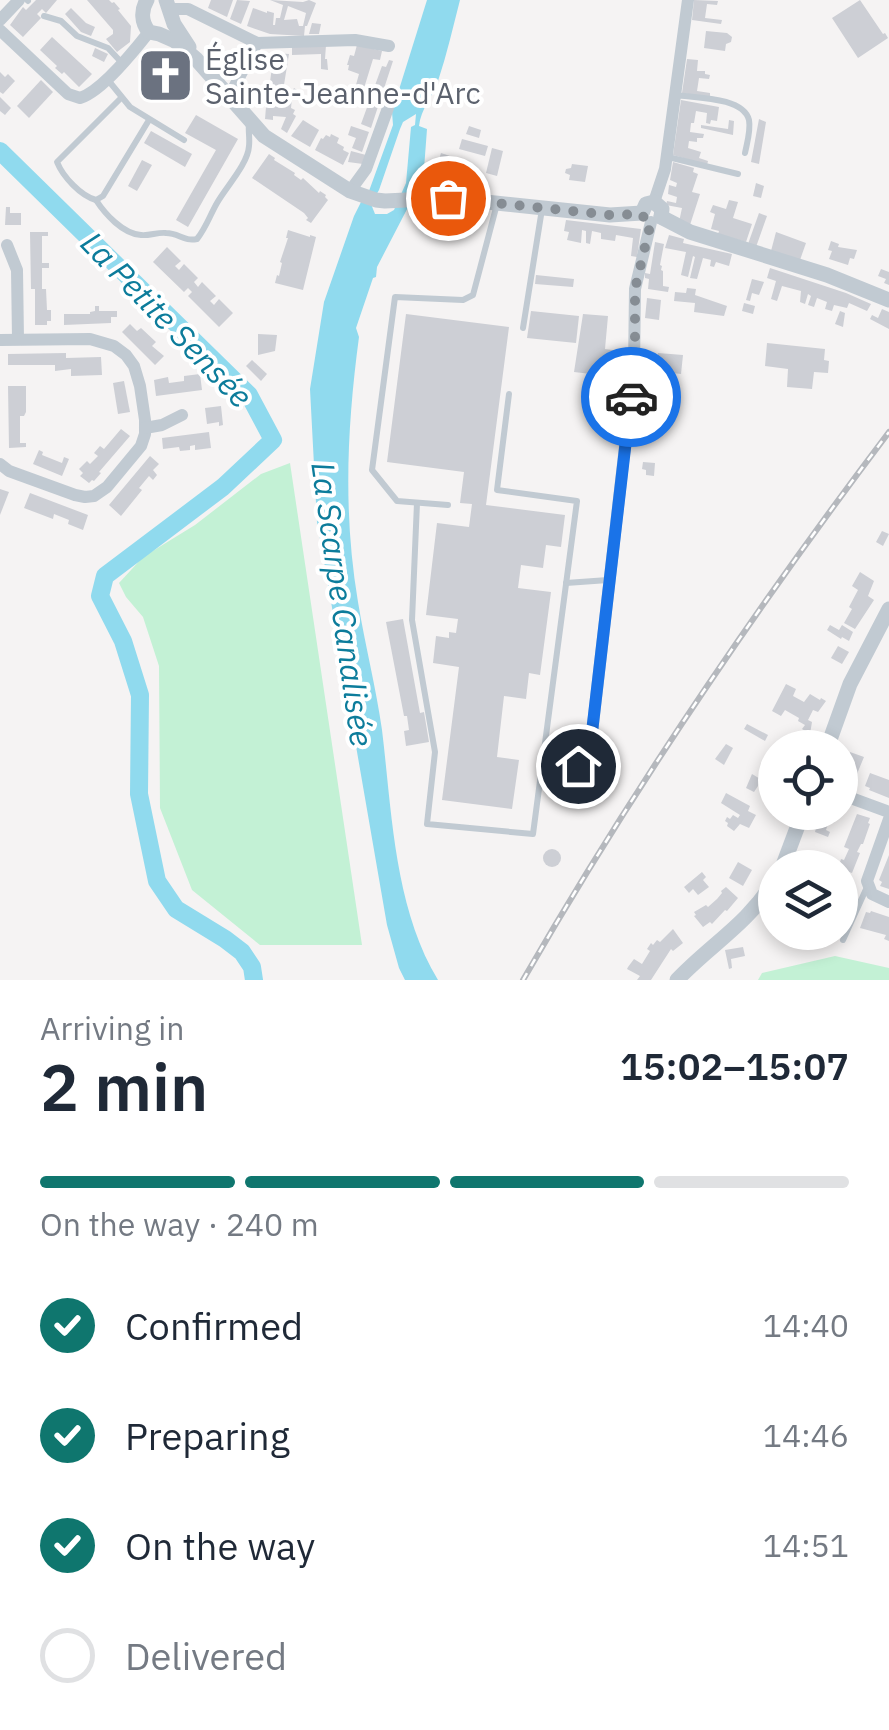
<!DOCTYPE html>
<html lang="en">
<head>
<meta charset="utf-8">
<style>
  body { margin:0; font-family:"IBM Plex Sans",sans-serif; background:#f6f6f7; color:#1f2937; height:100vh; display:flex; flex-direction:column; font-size:38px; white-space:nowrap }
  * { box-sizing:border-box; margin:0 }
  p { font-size:32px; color:#747a83 }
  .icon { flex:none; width:55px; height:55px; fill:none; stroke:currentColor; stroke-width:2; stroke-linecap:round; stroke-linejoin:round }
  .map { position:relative; height:980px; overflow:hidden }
  .details { display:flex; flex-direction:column; background:#fff; flex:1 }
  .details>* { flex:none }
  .controls { position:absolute; left:758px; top:730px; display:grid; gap:20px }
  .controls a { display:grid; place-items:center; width:100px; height:100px; border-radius:50%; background:#fff; box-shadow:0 5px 15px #0003; font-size:50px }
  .pin { position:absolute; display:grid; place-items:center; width:85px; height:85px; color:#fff; margin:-42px; border:5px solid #fff; border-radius:50%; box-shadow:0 2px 10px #0007 }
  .courier { position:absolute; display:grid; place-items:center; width:100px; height:100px; margin:-50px; border:8px solid #1a73e8; border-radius:50%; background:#fff; color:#222; box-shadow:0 2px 12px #0007 }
  .head em { font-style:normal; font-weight:600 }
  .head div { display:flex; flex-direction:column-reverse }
  .head { display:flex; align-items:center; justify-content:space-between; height:170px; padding:0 40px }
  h1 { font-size:65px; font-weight:600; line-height:75px }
  .bar { display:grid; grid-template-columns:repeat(4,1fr); gap:15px 10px; align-content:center; height:120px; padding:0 40px }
  .bar i { height:12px; border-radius:8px; background:#e0e1e3 }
  .bar .active { background:#0f766e }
  .bar p { grid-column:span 4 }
  ol { padding:0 40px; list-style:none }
  li { display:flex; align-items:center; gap:30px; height:110px }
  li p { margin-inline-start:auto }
  li .icon { padding:10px; border-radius:50%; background:#0f766e; color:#fff; stroke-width:4 }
  li:last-child { color:#747a83 }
  li i { width:55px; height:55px; border:5px solid #e0e1e3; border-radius:50% }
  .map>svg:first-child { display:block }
</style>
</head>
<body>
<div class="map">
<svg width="889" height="980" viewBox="0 0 889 980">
  <rect width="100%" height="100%" fill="#f5f3f3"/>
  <g fill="#c3f1d5">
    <polygon points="290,463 362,945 260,945 192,890 160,808 159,666 143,617 126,597 119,583 143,557 195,525 261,474"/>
    <polygon points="835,956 889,968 889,980 758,980 762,973"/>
  </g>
  <path fill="#90daee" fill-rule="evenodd" d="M 427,0 L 460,0 C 453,27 447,54 438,81 C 432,97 421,109 419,126 L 427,129 L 424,169 L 418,188 L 377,267 L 376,277 L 373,278 L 356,328 L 359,337 C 347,427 343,513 358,602 C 365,645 376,687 382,730 C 392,812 394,907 438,980 L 405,980 L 399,968 L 387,925 L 325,567 L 317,522 L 310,389 L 324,302 L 354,216 L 361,202 L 365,202 L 393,125 L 392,112 ZM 416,114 L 415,125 L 411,127 L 406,183 L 394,210 L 387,214 L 375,214 L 371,204 L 379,190 L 400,129 L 403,122 Z"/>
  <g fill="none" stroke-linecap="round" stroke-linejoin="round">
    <polyline stroke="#90daee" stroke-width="18" points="0,151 249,395 273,440 223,487 105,576 100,596 123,641 140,695 139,794 157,881 176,909 225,939 242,952 252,967 254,980"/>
  </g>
  <g fill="#cdcfd5" fill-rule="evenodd">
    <polygon points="36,0 57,0 46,13 42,9 37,14 41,18 23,37 10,25 23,7 26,10"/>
    <polygon points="87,0 109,0 112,3 114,2 120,9 118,10 131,26 130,42 117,52 106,39 113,34 113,30"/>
    <polygon points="211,0 233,0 227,17 208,8"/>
    <polygon points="237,0 250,1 241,24 230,19"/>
    <path d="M 270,0 L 303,2 L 309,0 L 316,3 L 307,26 L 305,26 L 304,36 L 270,34 L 247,26 L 253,8 L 267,13 L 267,11 L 274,13 L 273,25 L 275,25 L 276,18 L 280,18 L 283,5 ZM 288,6 L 306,13 L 303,26 L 299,26 L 297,19 L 284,20 Z"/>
    <polygon points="694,0 718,1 717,5 707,4 705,18 722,20 721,24 692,20"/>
    <polygon points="860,0 883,34 885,33 888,38 858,58 832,18"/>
    <polygon points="71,8 86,23 95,27 91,36 81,32 65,14"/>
    <polygon points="312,23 321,24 319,34 309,34"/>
    <polygon points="706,31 727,33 732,37 731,42 726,44 725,51 704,48"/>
    <polygon points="52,37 92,74 79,87 64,72 62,74 55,68 57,66 40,50"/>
    <polygon points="326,45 325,59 327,59 328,70 321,69 321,54 292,55 292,47"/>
    <polygon points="357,45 382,51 380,60 373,59 360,101 352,99 359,74 348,70 349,65 347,65 350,55 354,56"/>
    <polygon points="95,48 108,54 104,62 92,56"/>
    <polygon points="274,53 289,54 282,97 288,98 294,88 297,90 294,98 292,98 291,108 295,110 293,114 296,116 287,133 281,129 286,117 273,116 273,120 265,119 266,107 271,107 273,96 268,96"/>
    <polygon points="151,57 159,59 190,79 179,96 163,86 156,98 149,93 158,82 142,71 142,64"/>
    <polygon points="687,59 698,60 697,71 705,71 705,74 710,75 709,79 699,78 697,91 710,93 710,98 682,93"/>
    <polygon points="389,60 393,61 371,128 361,124 382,66 386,67"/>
    <polygon points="0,72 5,77 8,74 15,81 3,94 0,92"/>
    <polygon points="41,80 53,92 29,118 17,106"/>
    <polygon points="0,97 11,108 5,115 0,111"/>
    <polygon points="681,100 719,107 717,121 711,120 710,124 706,123 707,113 696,111 694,123 691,123 690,132 704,134 703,138 697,138 697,142 689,141 688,148 701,152 699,158 708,161 707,165 673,155"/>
    <polygon points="196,115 238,139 188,227 176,220 216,150 185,133"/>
    <polygon points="759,119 766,122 759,164 751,162"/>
    <polygon points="303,120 319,130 310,147 291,136"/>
    <polygon points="729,120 734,121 733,135 701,128 701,125 728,129"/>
    <polygon points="351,126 369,132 362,152 352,148 356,138 348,135"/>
    <polygon points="469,126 481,130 479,138 466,134"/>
    <polygon points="151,131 192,154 185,167 144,143"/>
    <polygon points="331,134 339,138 337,143 344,147 343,150 349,153 343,165 315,150 321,138 323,139 326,135 330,137"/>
    <polygon points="462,139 488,146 485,156 459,149"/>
    <polygon points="492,148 503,151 497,176 486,173"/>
    <polygon points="351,151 366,155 363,164 348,162"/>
    <polygon points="441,153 450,156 442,183 432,182"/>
    <polygon points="269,154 275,158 274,160 295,173 294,175 301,180 303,178 319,193 320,191 326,195 325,197 328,200 311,223 306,220 308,218 304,213 252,178"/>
    <polygon points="142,160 152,165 137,191 128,186"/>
    <polygon points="673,162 694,168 693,172 698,174 692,192 700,194 690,225 679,222 682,208 666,205 667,201 676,203 677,197 668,194 669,185 676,187 677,183 670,180"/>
    <polygon points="572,164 588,166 585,182 569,180 570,175 565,173 566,169 571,168"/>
    <polygon points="452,180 470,181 469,187 451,184"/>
    <polygon points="756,183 764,186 761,198 753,196"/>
    <polygon points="729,200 738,202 733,218 752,224 746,242 718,234 719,231 711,229 715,214 710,212 713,205 726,209"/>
    <polygon points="6,207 10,207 10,213 21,213 21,225 5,225"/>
    <polygon points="759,213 767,216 756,247 748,244"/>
    <polygon points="566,220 641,229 637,257 631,256 633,238 616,235 615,241 601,239 601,233 592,231 590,244 586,243 586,231 582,230 581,243 567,240 569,232 564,231"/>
    <polygon points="288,230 310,237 310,235 316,237 303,290 275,283 277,275 279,276 282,263 280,262 288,238 286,238"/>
    <polygon points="30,232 48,232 48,236 42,236 42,263 49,263 49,268 42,268 42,289 46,289 47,310 51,310 51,321 47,321 47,325 35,325 35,289 31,289"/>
    <polygon points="776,232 806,243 800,260 771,251"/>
    <polygon points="669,235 684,239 683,243 732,254 729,266 716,262 714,267 710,266 711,260 703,258 697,279 690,278 695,257 693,256 688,277 681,275 686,252 665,248"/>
    <polygon points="831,241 839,244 838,247 857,250 854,259 850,258 848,265 829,259 832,251 828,250"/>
    <polygon points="655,242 664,244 660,265 662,266 661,270 663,271 663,286 669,287 668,292 648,289 649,279 645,278 645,273 650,274"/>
    <polygon points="167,247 181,261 175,266 179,270 184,264 198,278 194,282 198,287 202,282 216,296 210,301 214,305 219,299 233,313 219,327 188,296 192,292 188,288 184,292 153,262"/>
    <polygon points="770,268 846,293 871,304 867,311 849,303 847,308 834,305 832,311 825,309 827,302 817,298 814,307 808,305 811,296 808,294 805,304 800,302 801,291 782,286 777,301 771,299 776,281 767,278"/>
    <polygon points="881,269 889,272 889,285 884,283 886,279 878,276"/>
    <polygon points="536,275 574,279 573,287 535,284"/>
    <polygon points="752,279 764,282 759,295 752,293 750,301 746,300"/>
    <polygon points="687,288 696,289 695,295 727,306 724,316 694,312 695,303 674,301 675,292 686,293"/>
    <polygon points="647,298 661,300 659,320 645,318"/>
    <polygon points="744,303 755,306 753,314 742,311"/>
    <polygon points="95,306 99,306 99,311 117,311 117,317 111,317 111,323 64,325 64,314 90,314 90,312 95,311"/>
    <polygon points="882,309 889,312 889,329 870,319 872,315 878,318"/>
    <polygon points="531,311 579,316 576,343 527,338"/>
    <polygon points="840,311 845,313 843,327 835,324"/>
    <polygon points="406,314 509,327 486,505 565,515 561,547 546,545 543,568 521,565 518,588 551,592 540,675 529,673 526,699 504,696 497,757 519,760 512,809 442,800 459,667 433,663 436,636 449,638 449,632 456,633 458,619 426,615 437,523 469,527 472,504 460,503 464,472 387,462"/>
    <polygon points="583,314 608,316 605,349 627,352 625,378 574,372"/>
    <polygon points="130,324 137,331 141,328 156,342 152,346 164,356 155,365 122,332"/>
    <polygon points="258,334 277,335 275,351 258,355"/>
    <polygon points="767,343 825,349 824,360 829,361 828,373 814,372 812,389 787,387 788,369 765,366"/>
    <polygon points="66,353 66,358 101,357 102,375 71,376 71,369 55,371 55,365 8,365 8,354"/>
    <polygon points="658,353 683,355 681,374 656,371"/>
    <polygon points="252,360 267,374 261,381 246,366"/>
    <polygon points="200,374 202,390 156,396 154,380 168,377 169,383 184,381 184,376"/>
    <polygon points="124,381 130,412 118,414 113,383"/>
    <polygon points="8,386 26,386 26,412 24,416 20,416 20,443 26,443 26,447 9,448"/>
    <polygon points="221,406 223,425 219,426 219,422 207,424 205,408"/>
    <polygon points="121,429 130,436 99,472 101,473 94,481 92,480 89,483 80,476 83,473 79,469 87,461 90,464 98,456 94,453 100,446 104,449"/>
    <polygon points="209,432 211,448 195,450 195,445 190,446 190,450 180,451 179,447 163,449 162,438"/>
    <polygon points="39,450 43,452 42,455 62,463 64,457 69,459 62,476 33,464"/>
    <polygon points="150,456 159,464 153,470 157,475 153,480 149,476 139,488 142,490 121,516 109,505"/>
    <polygon points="643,462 655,463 654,476 646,475 646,470 642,469"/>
    <polygon points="0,489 9,492 0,515"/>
    <polygon points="30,493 88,515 83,530 68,524 69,520 54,514 53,519 24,508"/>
    <polygon points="882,531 889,534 883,546 876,542"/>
    <polygon points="860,572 874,581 868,596 874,600 855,629 844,623 852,609 849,607 858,590 852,586"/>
    <polygon points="403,619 420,713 424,712 429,742 406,746 404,731 409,730 407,716 404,716 386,622"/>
    <polygon points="830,625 839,630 842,625 853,632 849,641 842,637 841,639 827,630"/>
    <polygon points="838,646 849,652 842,664 831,658"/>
    <polygon points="786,684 796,689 793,696 804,702 810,694 820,700 821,698 826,701 818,712 813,710 808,720 812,722 810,734 802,729 805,725 798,721 799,718 785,710 781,716 772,711"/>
    <polygon points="747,724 768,735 765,741 744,729"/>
    <polygon points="726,744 733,748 724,765 715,759"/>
    <polygon points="850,752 864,757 852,786 840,781 840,771 846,755 849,756"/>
    <polygon points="870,773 889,780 889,798 869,790 870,788 865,786"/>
    <polygon points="752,774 762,780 754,792 746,788"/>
    <polygon points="726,793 750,806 748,811 756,815 749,828 740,824 734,831 727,826 728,823 725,821 727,817 730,819 733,815 738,818 740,815 721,803"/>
    <polygon points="820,812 838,812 834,823 829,821 826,830 830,832 828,837 815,832"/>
    <polygon points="857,814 870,818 868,823 870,824 863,844 861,844 857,852 860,853 852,873 849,872 840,896 840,868 838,868 841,859 844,860 849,849 844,847"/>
    <circle cx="552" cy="858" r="9"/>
    <polygon points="889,855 889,889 880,886 882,882 879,880"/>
    <polygon points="738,862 752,870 743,886 729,878"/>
    <polygon points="702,872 706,877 703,880 709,887 698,895 693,889 689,893 684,887"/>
    <polygon points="726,887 738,898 727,911 725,910 712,924 710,922 703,927 694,916 696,915 694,912 706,905 708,907 717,899 722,893 721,891"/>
    <polygon points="871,911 889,917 889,941 884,939 886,935 860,928 866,912 870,913"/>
    <polygon points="673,929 683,943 673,951 671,949 651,980 637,980 640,976 627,969 628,967 634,959 642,964 650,951 647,949 651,943 653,945 657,940 660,942"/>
    <polygon points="743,947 745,956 731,959 732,968 729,969 725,950"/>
  </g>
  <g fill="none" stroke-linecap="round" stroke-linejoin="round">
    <g stroke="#c1cad2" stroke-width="6">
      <polyline points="27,0 28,1"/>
      <polyline points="44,16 61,21 77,36 108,48 122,63"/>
      <polyline points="108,80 130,107 184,140"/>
      <path d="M 676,95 C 696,98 743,97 749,120 C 751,130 747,143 745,153"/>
      <path d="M 121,98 L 57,162 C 63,177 81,196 96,200 L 103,196 L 149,120"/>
      <polyline points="668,157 738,174"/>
      <path d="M 96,200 C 105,214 123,234 141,235 C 149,236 158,232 166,233 C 179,233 184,242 197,239 C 206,228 210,215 217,203 C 226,187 248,164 249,146 C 250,138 248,131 249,122"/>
      <polyline points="523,328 542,209"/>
      <polyline points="417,503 412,620 435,752 427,824 533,834 577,501 497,490 509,394"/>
      <polyline points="448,505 397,501 372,470 395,297 463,300 473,295 497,204"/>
      <polyline points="566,583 608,580"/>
      <polyline points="843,940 867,887"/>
    </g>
    <g stroke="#c1cad2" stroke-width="12">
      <polyline points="170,9 188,9 257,43 355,40 389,46"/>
      <polyline points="0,20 19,0"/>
      <path d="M 0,30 L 68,94 L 80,98 C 102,91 134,51 149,32"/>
      <polyline points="229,97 257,43"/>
      <polyline points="350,191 366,169 388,108"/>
      <polyline points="654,202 665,169 688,0"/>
      <polyline points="7,245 17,270 18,339"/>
      <polyline points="0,340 90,339 114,346 126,355 134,366 140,386 145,420 145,434 141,446 107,487 94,496 85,497 75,495 9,471 0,464"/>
      <polyline points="145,428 162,425 182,415"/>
      <polyline points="578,765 589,746 592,733 634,368 635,289 651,222"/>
      <polyline points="840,794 889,812"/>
      <polyline points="889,819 867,881 872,894 889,902"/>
    </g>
    <g stroke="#c1cad2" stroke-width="15">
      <path d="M 147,0 C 141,10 141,22 149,32 L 159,34 L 175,41 L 196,59 L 264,136 L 350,191 L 376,200 L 385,201 L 448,198 L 610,215 L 642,213"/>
      <polyline points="166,0 174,24 189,47"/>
      <polyline points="642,213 646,204 654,202 662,209 661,217"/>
      <polyline points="661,217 690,232 827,275 889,300"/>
      <polyline points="827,748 850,684 889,609"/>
      <polyline points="782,868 803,812"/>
      <path d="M 677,980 C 711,944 747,925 775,880"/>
    </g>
    <defs>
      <path id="rail" d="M 523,980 C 633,789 756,608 889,432"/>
    </defs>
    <use href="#rail" stroke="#b5b8bd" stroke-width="6"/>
    <use href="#rail" stroke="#fff" stroke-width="2.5" stroke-dasharray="8" stroke-linecap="butt"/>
  </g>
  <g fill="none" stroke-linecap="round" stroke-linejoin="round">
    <polyline stroke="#868d94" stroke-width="10" stroke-dasharray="0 18" points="448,198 610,215 642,214 644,218 651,222 635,289 635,351 631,397"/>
    <polyline stroke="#1a73e8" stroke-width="12" points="578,766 592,732 631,397"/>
  </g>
  <defs>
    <symbol id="church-square" viewBox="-11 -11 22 22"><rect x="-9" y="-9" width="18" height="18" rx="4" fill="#6b7280" stroke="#fff"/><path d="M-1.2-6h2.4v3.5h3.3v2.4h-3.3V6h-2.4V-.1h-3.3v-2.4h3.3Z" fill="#fff"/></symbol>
  </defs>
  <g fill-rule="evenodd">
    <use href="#church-square" x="134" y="44" width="63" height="63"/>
  </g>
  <g text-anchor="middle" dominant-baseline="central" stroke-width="8" stroke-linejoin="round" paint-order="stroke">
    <g font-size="30" fill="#5b616d" stroke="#fff" text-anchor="start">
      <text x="205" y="58">Église<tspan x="205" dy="34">Sainte-Jeanne-d'Arc</tspan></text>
    </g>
    <g font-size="32" font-style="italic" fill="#0c7c9b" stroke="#fff">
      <text transform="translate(167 319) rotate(46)">La Petite Sensée</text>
      <text transform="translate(343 604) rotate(82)">La Scarpe Canalisée</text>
    </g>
  </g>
</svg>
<div class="controls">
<a><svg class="icon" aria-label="locate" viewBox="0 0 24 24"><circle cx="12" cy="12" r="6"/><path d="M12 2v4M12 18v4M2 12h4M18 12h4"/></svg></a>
<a><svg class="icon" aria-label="layers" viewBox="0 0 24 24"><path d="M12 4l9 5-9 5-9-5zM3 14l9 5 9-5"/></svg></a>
</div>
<div class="pin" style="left:448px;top:198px;background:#ea580c"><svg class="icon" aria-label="bag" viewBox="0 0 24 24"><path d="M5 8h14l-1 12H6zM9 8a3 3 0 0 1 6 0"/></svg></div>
<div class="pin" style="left:578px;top:766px;background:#1f2937"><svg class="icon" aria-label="home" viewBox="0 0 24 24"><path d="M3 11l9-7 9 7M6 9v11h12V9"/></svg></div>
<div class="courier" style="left:631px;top:397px"><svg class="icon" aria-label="car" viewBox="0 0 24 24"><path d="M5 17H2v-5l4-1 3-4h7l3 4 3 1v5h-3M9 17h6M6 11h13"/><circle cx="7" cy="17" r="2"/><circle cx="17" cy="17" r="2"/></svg></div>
</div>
<section class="details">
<div class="head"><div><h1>2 min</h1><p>Arriving in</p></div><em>15:02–15:07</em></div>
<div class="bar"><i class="active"></i><i class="active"></i><i class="active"></i><i></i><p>On the way · 240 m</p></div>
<ol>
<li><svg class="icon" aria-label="check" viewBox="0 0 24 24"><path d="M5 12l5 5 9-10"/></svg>Confirmed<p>14:40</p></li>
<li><svg class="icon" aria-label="check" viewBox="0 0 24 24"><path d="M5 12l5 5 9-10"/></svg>Preparing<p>14:46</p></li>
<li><svg class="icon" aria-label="check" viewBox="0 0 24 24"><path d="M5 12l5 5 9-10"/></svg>On the way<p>14:51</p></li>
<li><i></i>Delivered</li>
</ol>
</section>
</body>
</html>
